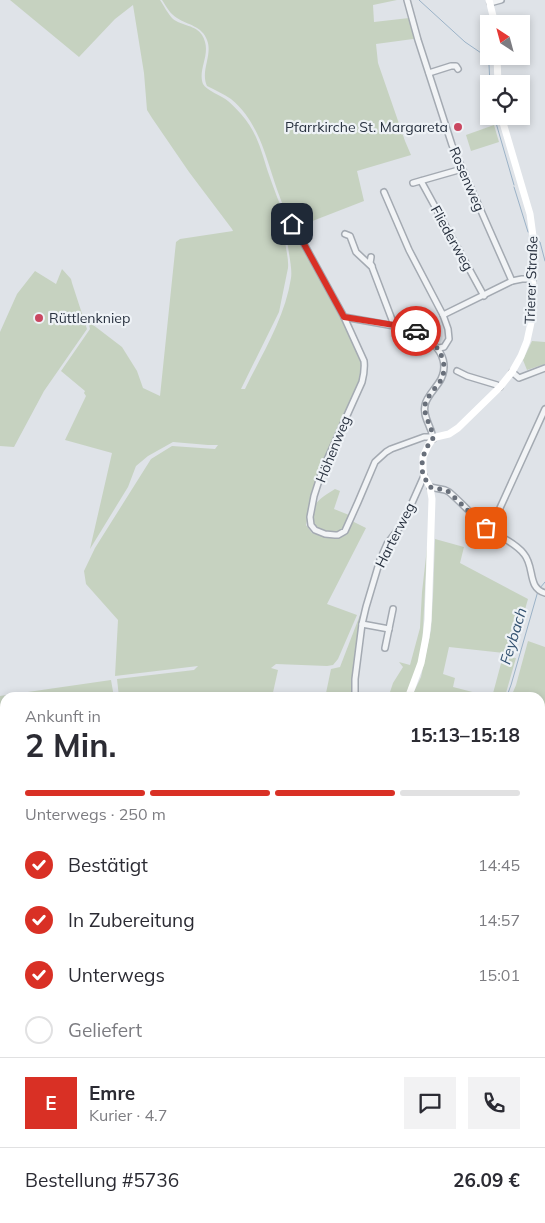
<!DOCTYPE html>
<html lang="de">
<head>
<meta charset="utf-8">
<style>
  body { margin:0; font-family:Mulish,sans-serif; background:#f2f2f3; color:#2b2b33; height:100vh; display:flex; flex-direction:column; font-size:19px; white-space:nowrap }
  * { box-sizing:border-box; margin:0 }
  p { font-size:16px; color:#7c7c81 }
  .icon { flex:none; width:28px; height:28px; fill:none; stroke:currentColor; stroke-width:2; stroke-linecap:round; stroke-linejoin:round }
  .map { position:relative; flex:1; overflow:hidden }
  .panel { position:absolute; left:0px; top:692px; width:545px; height:531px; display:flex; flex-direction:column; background:#fff; border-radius:15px 15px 0 0; box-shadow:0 2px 8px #0003 }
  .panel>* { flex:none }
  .needle { width:32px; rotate:324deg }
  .buttons { position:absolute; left:480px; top:15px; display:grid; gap:10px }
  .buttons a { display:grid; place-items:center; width:50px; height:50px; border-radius:0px; background:#fff; box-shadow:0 2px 8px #0003; font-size:25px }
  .pin { position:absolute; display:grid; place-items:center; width:42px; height:42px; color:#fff; margin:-21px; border-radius:10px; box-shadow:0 2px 8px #0006 }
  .courier { position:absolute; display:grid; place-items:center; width:50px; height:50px; margin:-25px; border:4px solid #d93025; border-radius:50%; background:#fff; color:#222; box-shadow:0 1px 6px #0007 }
  .overview em { font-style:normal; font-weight:700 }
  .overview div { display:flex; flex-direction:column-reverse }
  .overview { display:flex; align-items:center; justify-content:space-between; height:85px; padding:0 25px }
  h1 { font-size:32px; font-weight:700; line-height:38px }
  .bar { display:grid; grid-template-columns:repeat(4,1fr); gap:8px 5px; align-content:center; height:60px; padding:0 25px }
  .bar i { height:6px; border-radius:4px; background:#e1e1e2 }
  .bar .on { background:#d93025 }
  .bar p { grid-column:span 4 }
  .line { display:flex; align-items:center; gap:12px; padding:0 25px; border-top:1px solid #e1e1e2 }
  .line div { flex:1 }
  .round { display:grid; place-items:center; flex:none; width:52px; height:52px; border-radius:0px; background:#f2f2f3 }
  ol { padding:0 25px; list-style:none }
  li { display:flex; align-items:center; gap:15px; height:55px }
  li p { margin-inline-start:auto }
  li .icon { padding:5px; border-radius:50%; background:#d93025; color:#fff; stroke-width:4 }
  li:last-child { color:#7c7c81 }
  li i { width:28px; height:28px; border:2px solid #e1e1e2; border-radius:50% }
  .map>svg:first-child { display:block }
</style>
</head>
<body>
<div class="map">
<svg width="545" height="1223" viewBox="0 0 545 1223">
  <rect width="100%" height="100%" fill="#dfe3e8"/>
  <g fill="#c6d2c0">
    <path d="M 10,0 L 160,0 C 164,6 168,14 173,19 C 182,26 196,25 202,35 C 213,53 197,68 203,84 C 206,90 222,96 228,101 C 233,105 237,110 241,114 C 257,132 261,150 268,172 C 274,189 280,206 288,222 C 287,226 285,230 285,234 C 284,245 289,256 288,268 L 279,312 L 241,389 L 245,389 C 262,354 285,318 291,278 C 293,265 285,243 288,232 L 292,230 L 294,230 L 356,348 L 362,365 L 361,371 L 362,374 L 315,485 L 306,525 L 312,533 L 337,539 L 347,534 L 352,521 L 366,528 L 327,604 L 357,615 L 338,659 L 333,665 L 327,666 L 276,664 L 271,668 L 278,670 L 272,697 L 119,697 L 117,679 L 194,670 L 198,666 L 115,676 L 118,620 L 86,584 L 84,571 L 95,548 L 151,459 L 172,446 L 215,449 L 218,445 L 208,445 L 173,442 L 148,456 L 136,466 L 128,487 L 90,549 L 112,453 L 65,440 L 86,396 L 84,393 L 85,391 L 61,371 L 90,329 L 88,321 L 122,347 L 137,371 L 143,388 L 160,396 L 176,242 L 180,239 L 233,231 L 232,229 L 189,172 L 152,118 L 147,110 L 144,73 L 133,5 L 115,19 L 79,57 Z"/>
    <path d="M 162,0 L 397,0 L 373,5 L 374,22 L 409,18 L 415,40 L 413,39 L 376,44 L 378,63 L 405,141 L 411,155 L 357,171 L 364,201 L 297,227 L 294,223 L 293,224 C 268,185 269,130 231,99 C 224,94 215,90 207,86 C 200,71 213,55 207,40 C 202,26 188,25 177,18 C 170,14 166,6 162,0 Z"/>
    <polygon points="494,125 499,142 471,151 466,135"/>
    <polygon points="62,269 71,279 72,283 87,329 44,391 14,447 0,446 0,332 17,294 35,271 56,284"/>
    <polygon points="532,341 545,342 545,364 527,370 523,360"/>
    <path d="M 335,489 L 340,491 L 334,509 L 349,515 L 343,530 L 336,534 L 316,529 C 307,506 316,501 335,489 Z"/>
    <polygon points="435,539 464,547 460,563 528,599 514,648 512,651 504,653 449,647 443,674 455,678 453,687 492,697 503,656 516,658 506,693 503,697 411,698 421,677 431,630 433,596"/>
    <polygon points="427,548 422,650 412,680 405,697 388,698 393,683 403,667 399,662 410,665 420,628 422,592"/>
    <polygon points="360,615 362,616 357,644 353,678 354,697 325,698 331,669 340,667"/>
    <polygon points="528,641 545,647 545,1190 540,1203 540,698 511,697 516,685"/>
    <polygon points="111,680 114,697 5,698 5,788 0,788 0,696"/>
    <polygon points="0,909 5,909 5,1033 0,1032"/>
    <polygon points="0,1038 5,1039 5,1199 0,1204"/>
    <polygon points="5,1203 5,1219 164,1219 159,1223 0,1223 0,1208"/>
    <polygon points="167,1219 252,1219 253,1223 163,1223"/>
    <polygon points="293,1219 463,1219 466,1223 295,1223"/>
    <polygon points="475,1219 534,1219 533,1223 477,1223"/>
  </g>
  <polygon fill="#9bb2c7" points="545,1190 545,1222 543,1223 533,1223 534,1219 540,1219 540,1203"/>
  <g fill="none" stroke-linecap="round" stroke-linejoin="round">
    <g stroke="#9bb2c7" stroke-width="1">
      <polyline points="419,0 465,42 487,57 489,65 490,84"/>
      <polyline points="494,116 514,185"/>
      <polyline points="514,187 528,232"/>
      <polyline points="537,239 540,242 545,261"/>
      <polyline points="540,588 545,582"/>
      <polyline points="505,698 508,693 511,685 538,591"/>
      <polyline points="540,1151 540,1154"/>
      <polyline points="0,1221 6,1219"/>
      <polyline points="521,1223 522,1219"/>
    </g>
    <defs>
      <g id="minor">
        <polyline points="407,0 418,40 452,145 512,281"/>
        <polyline points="490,3 501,0"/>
        <polyline points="429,73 451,66 456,66 458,69"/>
        <polyline points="421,181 484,296"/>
        <polyline points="413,183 462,169"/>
        <polyline points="384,192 409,250 443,315 448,329 449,339 444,347 439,348"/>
        <path d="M 287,217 L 304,244 L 344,317 L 364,361 C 365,369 364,374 362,382 L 322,471 L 314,496 L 310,517 L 311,525 L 315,530 L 325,534 L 335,535 L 338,535 L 345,531 L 358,502 L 375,462 L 386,452 L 391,449 L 424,437 L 432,437"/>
        <polyline points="345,234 350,236 356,252 372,267 394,325"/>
        <polyline points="371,257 370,263 372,266"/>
        <polyline points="443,315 512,281 522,279 533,279"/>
        <path d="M 344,317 L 411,329 C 430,337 452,356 441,379 C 437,387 426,397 425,405 C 423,413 427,420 430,428 C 432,431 432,435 433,439"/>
        <polyline points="457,371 467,376 497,385 500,387"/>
        <polyline points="512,372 519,378 545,368"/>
        <path d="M 430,487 L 445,490 L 449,492 C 462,503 473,516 486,527 C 498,537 514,541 524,554 C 535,567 527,588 545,593"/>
        <polyline points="490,530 545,409"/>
        <polyline points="362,624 389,629"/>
        <polyline points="385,648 393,609"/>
        <polyline points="355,698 355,679 362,624 366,607 380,560 387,544 403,523 424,476"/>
      </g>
      <polyline id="tertiary" points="0,1035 5,1036"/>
    </defs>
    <use href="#minor" stroke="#a4aab2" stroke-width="8"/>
    <use href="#tertiary" stroke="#a4aab2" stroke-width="8"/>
    <use href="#minor" stroke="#f2f4f6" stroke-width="5"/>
    <use href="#tertiary" stroke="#f2f4f6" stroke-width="5.5"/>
    <g stroke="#fff" stroke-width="7">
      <polyline points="489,0 495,24"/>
      <polyline points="497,56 498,84"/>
      <polyline points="408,698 421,663 426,637 428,620 432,499 430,487 424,476 423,469 423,457 428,446 432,440 436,437 449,434 458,428 500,387 512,372 521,356 527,341 532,318 533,236 530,214 501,116"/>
      <polyline points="465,1219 468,1223"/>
    </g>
  </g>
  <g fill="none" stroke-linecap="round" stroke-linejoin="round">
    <path stroke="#686f7a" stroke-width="5" stroke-dasharray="0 9" d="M 416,331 C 434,339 451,360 441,380 C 437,387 425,398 425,406 C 424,414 428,421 431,428 C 432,432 431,436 433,439 C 424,448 419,465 424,477 C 426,480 428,484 430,487 L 445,490 L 449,492 L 486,528"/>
    <polyline stroke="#d93025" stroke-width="6" points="292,224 304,244 344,317 394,325 416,331"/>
  </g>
  <g fill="#ca4760" stroke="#eef2f6" stroke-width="2">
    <circle cx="458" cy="127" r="5"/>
    <circle cx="39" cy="318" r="5"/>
  </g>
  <g text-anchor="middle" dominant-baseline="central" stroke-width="4.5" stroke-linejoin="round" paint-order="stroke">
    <g font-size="14" fill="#28313f" stroke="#eef2f6" text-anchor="end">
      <text x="448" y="127">Pfarrkirche St. Margareta</text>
      <text x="49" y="318" text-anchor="start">Rüttlenkniep</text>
    </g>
    <g font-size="14" fill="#28313f" stroke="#eef2f6">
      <text transform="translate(467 179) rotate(67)">Rosenweg</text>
      <text transform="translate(452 238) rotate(61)">Fliederweg</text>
      <text transform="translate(531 280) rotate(-88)">Trierer Straße</text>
      <text transform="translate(333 449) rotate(-68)">Höhenweg</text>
      <text transform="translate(395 535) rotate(-63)">Harterweg</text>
    </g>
    <g font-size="15" font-style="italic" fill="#345271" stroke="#eef2f6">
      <text transform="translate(513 636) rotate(-73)">Feybach</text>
    </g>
  </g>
</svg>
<div class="buttons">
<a><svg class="needle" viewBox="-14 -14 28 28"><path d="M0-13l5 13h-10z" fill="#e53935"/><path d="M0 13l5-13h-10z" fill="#7c7c81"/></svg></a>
<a><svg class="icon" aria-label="locate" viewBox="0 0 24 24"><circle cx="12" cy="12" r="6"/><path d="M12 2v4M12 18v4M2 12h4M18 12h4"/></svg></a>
</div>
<div class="pin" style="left:486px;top:528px;background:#ea580c"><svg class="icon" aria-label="bag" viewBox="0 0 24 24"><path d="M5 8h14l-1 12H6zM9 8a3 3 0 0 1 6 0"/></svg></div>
<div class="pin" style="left:292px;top:224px;background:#1f2937"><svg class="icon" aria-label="home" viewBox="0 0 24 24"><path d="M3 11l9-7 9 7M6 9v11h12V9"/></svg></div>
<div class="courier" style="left:416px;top:331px"><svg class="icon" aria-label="car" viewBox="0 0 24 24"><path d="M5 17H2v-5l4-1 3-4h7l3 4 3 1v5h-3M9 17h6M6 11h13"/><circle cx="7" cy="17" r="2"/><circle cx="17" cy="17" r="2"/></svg></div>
<section class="panel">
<div class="overview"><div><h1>2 Min.</h1><p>Ankunft in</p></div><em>15:13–15:18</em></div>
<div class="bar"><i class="on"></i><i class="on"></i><i class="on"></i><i></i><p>Unterwegs · 250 m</p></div>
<ol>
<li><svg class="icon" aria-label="check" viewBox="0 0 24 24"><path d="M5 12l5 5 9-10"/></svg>Bestätigt<p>14:45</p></li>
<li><svg class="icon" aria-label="check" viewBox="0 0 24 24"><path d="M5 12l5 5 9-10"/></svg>In Zubereitung<p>14:57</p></li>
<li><svg class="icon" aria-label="check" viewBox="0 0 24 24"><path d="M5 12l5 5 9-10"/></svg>Unterwegs<p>15:01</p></li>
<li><i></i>Geliefert</li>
</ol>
<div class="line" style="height:90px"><b class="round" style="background:#d93025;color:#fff">E</b><div><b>Emre</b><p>Kurier · 4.7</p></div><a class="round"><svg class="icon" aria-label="chat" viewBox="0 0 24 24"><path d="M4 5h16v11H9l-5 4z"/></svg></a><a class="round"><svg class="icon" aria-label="phone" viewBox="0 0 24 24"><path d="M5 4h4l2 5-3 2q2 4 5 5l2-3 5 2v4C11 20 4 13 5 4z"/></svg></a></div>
<div class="line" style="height:65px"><div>Bestellung #5736</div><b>26.09 €</b></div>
</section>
</div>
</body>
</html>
